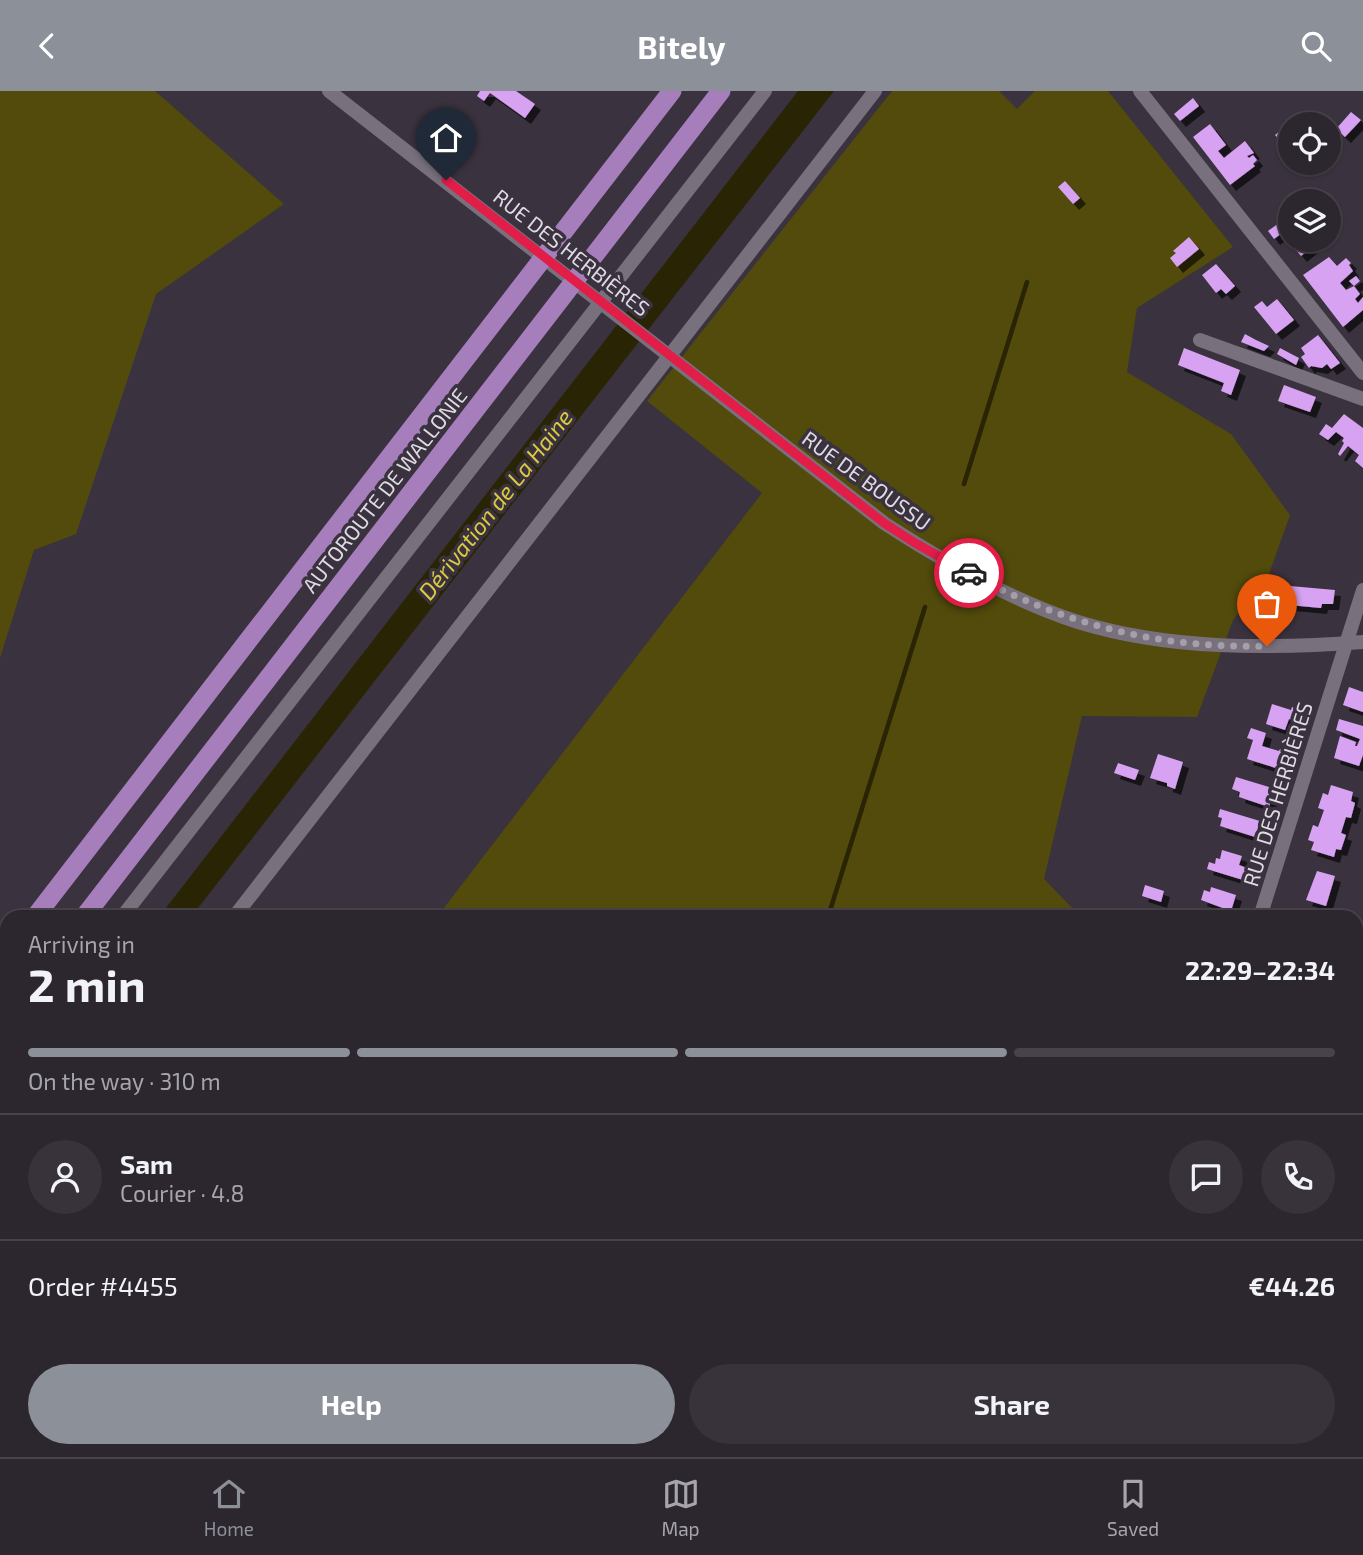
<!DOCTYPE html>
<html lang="en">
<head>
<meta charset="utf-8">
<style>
  body { margin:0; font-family:"Exo 2",sans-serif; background:#38323a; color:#f1f3f6; height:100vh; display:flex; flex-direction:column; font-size:26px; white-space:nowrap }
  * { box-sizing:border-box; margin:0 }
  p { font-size:23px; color:#a6a5aa }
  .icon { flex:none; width:38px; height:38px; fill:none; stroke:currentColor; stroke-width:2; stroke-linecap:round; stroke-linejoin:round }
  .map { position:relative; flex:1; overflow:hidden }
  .sheet { position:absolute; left:0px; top:819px; width:1363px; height:548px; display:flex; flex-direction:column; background:#2c262e; border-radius:21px 21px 0 0; box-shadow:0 2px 5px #0004,0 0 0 2px #48434a }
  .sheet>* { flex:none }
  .buttons { position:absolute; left:1278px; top:21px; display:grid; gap:14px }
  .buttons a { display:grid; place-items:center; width:63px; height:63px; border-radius:50%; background:#2c262e; box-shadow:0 2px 5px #0004,0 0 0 2px #48434a; font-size:35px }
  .pin { position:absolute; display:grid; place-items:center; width:60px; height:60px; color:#fff; margin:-72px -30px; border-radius:50% 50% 50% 0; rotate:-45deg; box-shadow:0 0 7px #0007 }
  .pin .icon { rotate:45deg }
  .courier { position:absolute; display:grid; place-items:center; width:70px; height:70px; margin:-35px; border:5px solid #e11d48; border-radius:50%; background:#fff; color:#222; box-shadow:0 2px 9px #0007 }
  .headline em { font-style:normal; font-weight:700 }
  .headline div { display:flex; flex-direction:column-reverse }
  .headline { display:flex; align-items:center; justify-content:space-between; height:119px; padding:0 28px }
  h1 { font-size:46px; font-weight:700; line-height:52px }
  .bar { display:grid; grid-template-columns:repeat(4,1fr); gap:10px 7px; align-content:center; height:84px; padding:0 28px }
  .bar i { height:9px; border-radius:5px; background:#48434a }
  .bar .active { background:#8c9099 }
  .bar p { grid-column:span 4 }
  .line { display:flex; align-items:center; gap:18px; padding:0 28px; border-top:2px solid #48434a }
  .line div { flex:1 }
  .round { display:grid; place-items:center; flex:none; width:74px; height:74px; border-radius:37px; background:#38323a }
  .action { display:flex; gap:14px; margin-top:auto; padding:14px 28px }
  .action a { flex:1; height:80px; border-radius:42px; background:#8c9099; color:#fff; font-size:28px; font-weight:700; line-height:80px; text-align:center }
  .action a+a { background:#38323a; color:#f1f3f6 }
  header { display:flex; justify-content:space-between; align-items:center; height:91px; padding:0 28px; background:#8c9099; color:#fff; font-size:32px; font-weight:700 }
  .tabs { display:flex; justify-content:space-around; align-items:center; height:98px; border-top:2px solid #48434a; background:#2c262e; font-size:19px; color:#a6a5aa }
  .tabs a { display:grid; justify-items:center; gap:4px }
  .tabs .active { color:#8c9099 }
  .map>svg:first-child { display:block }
</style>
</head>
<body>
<header><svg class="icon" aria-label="back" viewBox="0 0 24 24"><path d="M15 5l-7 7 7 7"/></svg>Bitely<svg class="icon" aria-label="search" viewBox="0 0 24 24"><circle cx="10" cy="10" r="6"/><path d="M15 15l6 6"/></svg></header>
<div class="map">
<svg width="1363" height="1366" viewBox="0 0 1363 1366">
  <defs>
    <filter id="shadow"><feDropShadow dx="6" dy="6" stdDeviation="0" flood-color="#0009"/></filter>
  </defs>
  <rect width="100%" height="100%" fill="#3a323e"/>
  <g fill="#524b0c">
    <polygon points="0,0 155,0 284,113 156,203 76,443 34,459 0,567"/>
    <polygon points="892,0 999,0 1017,18 1035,0 1108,0 1233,156 1137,217 1127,281 1231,343 1290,424 1268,486 1233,529 1197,626 1082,625 1044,788 1081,826 437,826 762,402 647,310"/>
    <polygon points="7,1247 7,1360 1083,1360 1081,1366 0,1366 0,1254"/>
  </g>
  <polygon fill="#282404" points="798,0 834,0 191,826 159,826"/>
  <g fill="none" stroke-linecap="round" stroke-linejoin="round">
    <g stroke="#282404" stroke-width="4.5">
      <polyline points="964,393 1027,191"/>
      <polyline points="828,826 925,516"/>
      <polyline points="516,1360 517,1366"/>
    </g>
  </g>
  <g fill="#d6a2f1" filter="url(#shadow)">
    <polygon points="480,0 516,0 535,13 525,27 490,2 484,10 477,5"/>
    <polygon points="1193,7 1199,15 1180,30 1174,23"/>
    <polygon points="1351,21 1361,29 1345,46 1336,38"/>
    <polygon points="1210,33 1226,54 1218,60 1224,67 1245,50 1254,62 1247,65 1249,67 1253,64 1257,69 1253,73 1255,75 1230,94 1193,46"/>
    <polygon points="1280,40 1290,51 1281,58 1277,53 1280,50 1275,44"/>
    <polygon points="1065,90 1080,107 1073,113 1058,96"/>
    <polygon points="1290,124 1290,136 1274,148 1268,140"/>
    <polygon points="1189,146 1199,158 1177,176 1170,167 1176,162 1173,160"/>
    <polygon points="1294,149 1307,149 1312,156 1301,165 1290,152"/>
    <polygon points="1329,166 1337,175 1346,167 1351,172 1349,174 1353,180 1340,192 1346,199 1354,195 1349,190 1356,185 1360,190 1354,195 1360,203 1355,208 1358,212 1363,206 1363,219 1343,236 1303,184"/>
    <polygon points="1216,173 1235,195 1226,203 1221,198 1216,202 1202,184"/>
    <polygon points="1277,208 1294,229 1276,243 1254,216 1262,210 1267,216"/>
    <polygon points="1245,243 1256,249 1269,255 1264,260 1241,251"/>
    <polygon points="1318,244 1340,272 1331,278 1327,273 1322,277 1311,275 1309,277 1301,266 1305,263 1301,257"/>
    <polygon points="1184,257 1240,279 1231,304 1221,300 1224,292 1178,274"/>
    <polygon points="1280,257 1299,267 1296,274 1277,263"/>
    <polygon points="1284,294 1316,306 1310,321 1278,310"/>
    <polygon points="1344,323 1363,337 1363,377 1355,370 1359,364 1348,355 1340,365 1338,363 1344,352 1342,350 1344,347 1336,341 1328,349 1319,343 1326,333 1332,337"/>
    <polygon points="1290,495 1335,499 1333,513 1322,513 1321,517 1289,514"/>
    <polygon points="1349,596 1363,601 1363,621 1343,614"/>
    <polygon points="1272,613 1291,619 1292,616 1301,619 1297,630 1289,628 1285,639 1266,633"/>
    <polygon points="1339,628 1363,635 1363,664 1359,675 1334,667 1340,645 1356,651 1355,655 1357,655 1360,648 1336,639"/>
    <polygon points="1251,637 1266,642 1262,655 1279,660 1280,658 1288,660 1282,679 1247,668 1253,649 1247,647"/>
    <polygon points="1158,663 1183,671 1175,698 1167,695 1167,692 1150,687"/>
    <polygon points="1118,672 1139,679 1135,689 1114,682"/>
    <polygon points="1236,686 1269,696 1268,700 1274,701 1269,716 1239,706 1240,701 1232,698"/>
    <polygon points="1331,694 1353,701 1351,710 1355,712 1351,727 1346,726 1341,742 1346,744 1341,759 1336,758 1334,766 1311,759 1314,751 1308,749 1313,734 1318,736 1324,719 1318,717 1323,702 1328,704"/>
    <polygon points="1220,718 1260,730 1255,746 1220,735 1222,727 1218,726"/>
    <polygon points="1222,759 1242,765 1239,774 1247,777 1243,789 1207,778 1209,771 1215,773 1216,767 1220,768"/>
    <polygon points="1317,780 1335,785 1326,815 1306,809"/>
    <polygon points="1145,794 1164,800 1161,811 1142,805"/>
    <polygon points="1211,796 1236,804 1231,820 1201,809 1204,799 1210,801"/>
  </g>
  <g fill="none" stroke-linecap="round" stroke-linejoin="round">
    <g stroke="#79707e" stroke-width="14">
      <path d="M 329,0 L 884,432 C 944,471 1010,509 1078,531 C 1169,559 1269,558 1363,551"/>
      <polyline points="1140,0 1363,282"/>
      <polyline points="1200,249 1363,308"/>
      <polyline points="122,826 765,0"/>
      <polyline points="234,826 875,0"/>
      <polyline points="1260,826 1363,499"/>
      <polyline points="0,984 7,975"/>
      <polyline points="0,1146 7,1134"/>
      <polyline points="0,1181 7,1172"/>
      <polyline points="1090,1366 1092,1360"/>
    </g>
    <g stroke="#a67ebc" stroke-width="19">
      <polyline points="35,826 672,0"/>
      <polyline points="84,826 721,0"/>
      <polyline points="0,871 7,862"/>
      <polyline points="0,935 7,926"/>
    </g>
  </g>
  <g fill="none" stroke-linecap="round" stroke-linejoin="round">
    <path stroke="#a59fa9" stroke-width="7" stroke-dasharray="0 12.6" d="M 969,482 C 1062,533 1160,558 1267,555"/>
    <polyline stroke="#e11d48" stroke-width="9" points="446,89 884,432 915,452 969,482"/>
  </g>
  <g text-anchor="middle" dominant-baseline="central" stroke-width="7" stroke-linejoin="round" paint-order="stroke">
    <g font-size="21" fill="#dfdae3" stroke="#3a323e">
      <text transform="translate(572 161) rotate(38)">RUE DES HERBIÈRES</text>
      <text transform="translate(867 389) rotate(36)">RUE DE BOUSSU</text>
      <text transform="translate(384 399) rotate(-52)">AUTOROUTE DE WALLONIE</text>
      <text transform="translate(1277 703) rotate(-73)">RUE DES HERBIÈRES</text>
    </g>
    <g font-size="23" font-style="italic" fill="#dcca40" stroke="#3a323e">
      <text transform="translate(495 413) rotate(-52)">Dérivation de La Haine</text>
    </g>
  </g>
</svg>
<div class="buttons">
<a><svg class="icon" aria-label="locate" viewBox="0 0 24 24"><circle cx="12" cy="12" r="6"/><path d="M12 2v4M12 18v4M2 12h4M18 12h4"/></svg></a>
<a><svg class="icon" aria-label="layers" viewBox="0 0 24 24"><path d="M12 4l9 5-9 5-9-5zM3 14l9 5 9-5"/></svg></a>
</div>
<div class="pin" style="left:1267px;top:555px;background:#ea580c"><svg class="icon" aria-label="bag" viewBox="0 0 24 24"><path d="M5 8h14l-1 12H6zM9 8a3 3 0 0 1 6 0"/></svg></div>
<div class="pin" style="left:446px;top:89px;background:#1f2937"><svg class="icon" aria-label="home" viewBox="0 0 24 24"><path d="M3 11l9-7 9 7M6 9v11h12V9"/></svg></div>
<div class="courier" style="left:969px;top:482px"><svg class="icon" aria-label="car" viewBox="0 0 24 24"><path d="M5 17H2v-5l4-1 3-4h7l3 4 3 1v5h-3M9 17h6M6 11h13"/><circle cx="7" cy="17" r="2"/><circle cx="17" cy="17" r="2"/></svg></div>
<section class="sheet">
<div class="headline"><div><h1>2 min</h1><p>Arriving in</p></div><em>22:29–22:34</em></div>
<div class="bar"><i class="active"></i><i class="active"></i><i class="active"></i><i></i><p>On the way · 310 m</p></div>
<div class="line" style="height:126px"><a class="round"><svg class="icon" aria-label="person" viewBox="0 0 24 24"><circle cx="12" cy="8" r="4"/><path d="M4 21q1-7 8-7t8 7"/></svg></a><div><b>Sam</b><p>Courier · 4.8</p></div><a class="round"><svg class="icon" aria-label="chat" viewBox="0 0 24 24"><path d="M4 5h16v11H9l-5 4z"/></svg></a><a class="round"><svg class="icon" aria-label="phone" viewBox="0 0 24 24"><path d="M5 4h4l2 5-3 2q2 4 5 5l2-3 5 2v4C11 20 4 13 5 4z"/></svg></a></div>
<div class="line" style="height:91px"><div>Order #4455</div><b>€44.26</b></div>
<div class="action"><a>Help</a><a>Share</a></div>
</section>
</div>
<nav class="tabs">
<a class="active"><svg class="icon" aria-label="home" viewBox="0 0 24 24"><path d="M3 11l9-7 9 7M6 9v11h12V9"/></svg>Home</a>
<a><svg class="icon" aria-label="map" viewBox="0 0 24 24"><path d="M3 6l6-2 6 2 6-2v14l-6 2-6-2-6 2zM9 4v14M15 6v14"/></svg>Map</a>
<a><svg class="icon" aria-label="saved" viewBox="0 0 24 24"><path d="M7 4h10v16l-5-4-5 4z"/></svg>Saved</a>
</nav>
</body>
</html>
